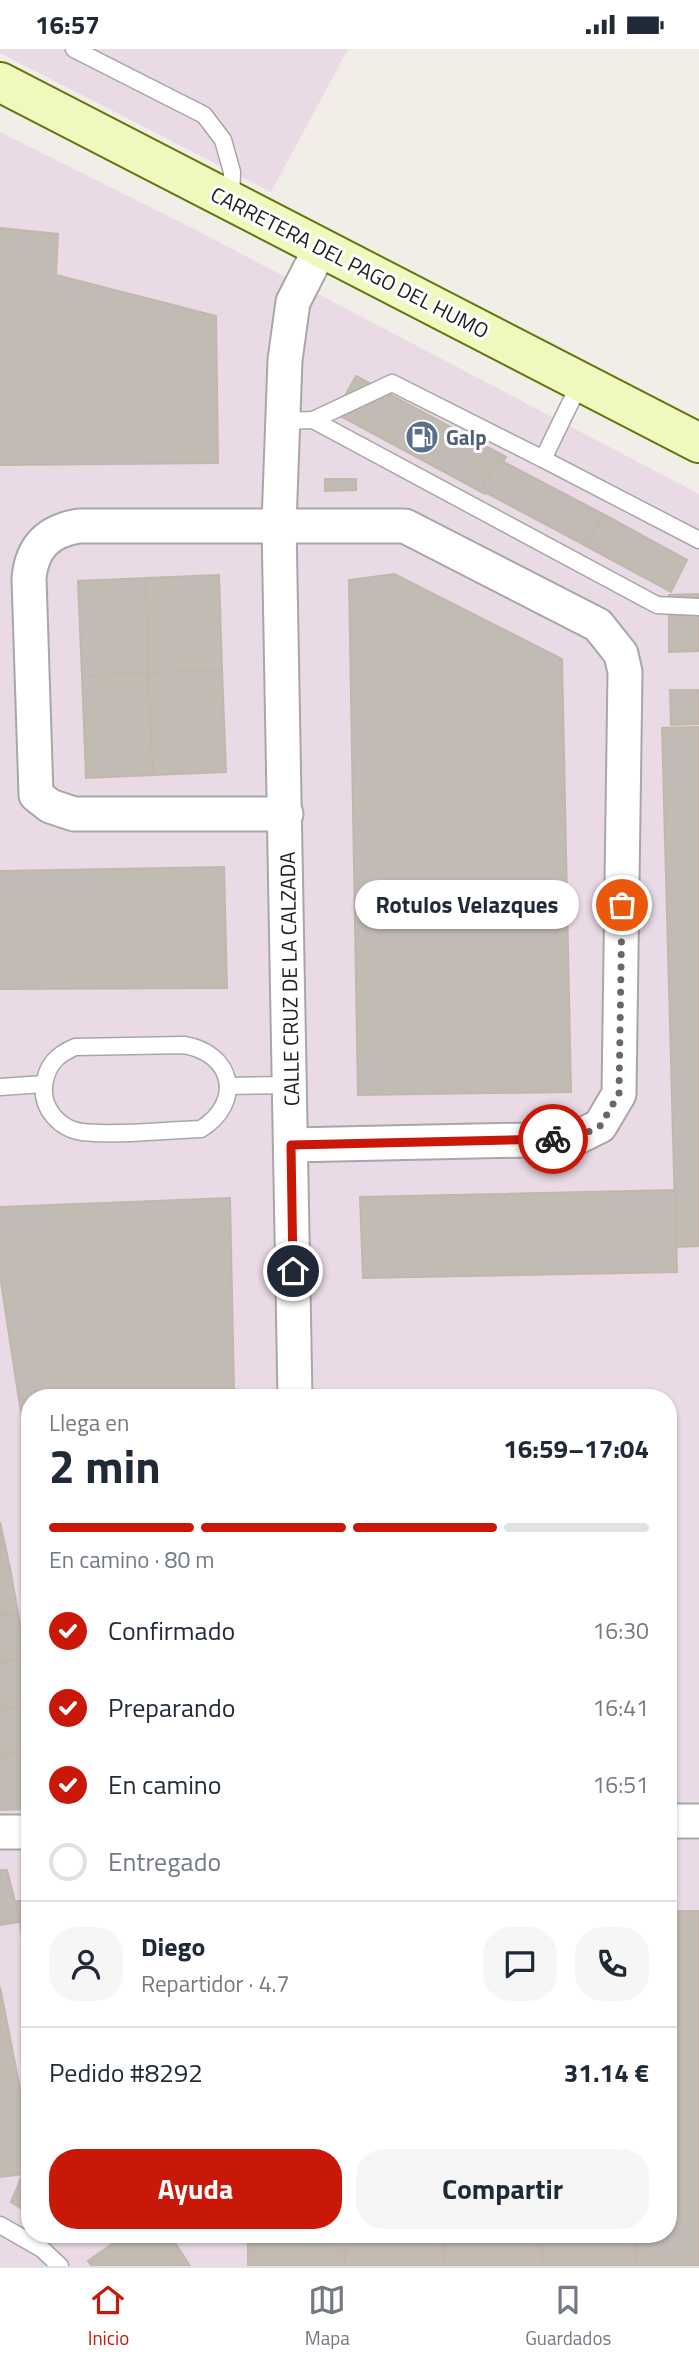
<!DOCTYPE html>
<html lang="es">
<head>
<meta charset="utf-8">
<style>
  body { margin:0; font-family:"Titillium Web",sans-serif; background:#f6f6f7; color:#1f2937; height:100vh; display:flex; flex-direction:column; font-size:26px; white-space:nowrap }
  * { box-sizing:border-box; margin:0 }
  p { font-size:23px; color:#747a83 }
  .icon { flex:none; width:38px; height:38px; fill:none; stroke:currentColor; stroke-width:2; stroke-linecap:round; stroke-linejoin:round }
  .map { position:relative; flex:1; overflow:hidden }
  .panel { position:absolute; left:21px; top:1340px; width:656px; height:854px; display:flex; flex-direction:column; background:#fff; border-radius:28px; box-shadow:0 2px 5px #0004 }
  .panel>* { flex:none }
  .pin { position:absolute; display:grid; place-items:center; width:60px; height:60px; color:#fff; margin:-30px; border:4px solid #fff; border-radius:50%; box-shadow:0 2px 7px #0007 }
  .courier { position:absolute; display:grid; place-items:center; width:70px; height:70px; margin:-35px; border:5px solid #c91808; border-radius:50%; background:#fff; color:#222; box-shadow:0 2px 9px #0007 }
  .bubble { position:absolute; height:49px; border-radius:24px; background:#fff; box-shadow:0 2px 5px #0004; font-size:23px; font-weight:700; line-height:49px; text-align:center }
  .summary em { font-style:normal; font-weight:700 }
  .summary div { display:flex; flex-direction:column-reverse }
  .summary { display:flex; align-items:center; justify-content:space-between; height:119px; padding:0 28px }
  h1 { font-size:46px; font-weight:700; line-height:52px }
  .bar { display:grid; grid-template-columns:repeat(4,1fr); gap:10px 7px; align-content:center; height:84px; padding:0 28px }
  .bar i { height:9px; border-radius:5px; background:#e0e1e3 }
  .bar .current { background:#c91808 }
  .bar p { grid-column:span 4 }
  .line { display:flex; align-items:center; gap:18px; padding:0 28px; border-top:2px solid #e0e1e3 }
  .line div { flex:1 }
  .round { display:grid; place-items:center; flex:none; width:74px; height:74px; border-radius:28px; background:#f6f6f7 }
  ol { padding:0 28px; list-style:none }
  li { display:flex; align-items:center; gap:21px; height:77px }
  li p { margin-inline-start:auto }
  li .icon { padding:7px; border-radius:50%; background:#c91808; color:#fff; stroke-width:4 }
  li:last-child { color:#747a83 }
  li i { width:38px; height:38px; border:4px solid #e0e1e3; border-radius:50% }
  .button { display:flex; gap:14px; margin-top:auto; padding:14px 28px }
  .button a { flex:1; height:80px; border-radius:28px; background:#c91808; color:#fff; font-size:28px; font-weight:700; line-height:80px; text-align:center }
  .button a+a { background:#f6f6f7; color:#1f2937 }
  .status { display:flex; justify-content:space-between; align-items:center; height:49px; padding:0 35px; background:#fff; direction:ltr }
  .status svg { height:19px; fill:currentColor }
  .tabs { display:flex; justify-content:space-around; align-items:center; height:98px; border-top:2px solid #e0e1e3; background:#fff; font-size:19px; color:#747a83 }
  .tabs a { display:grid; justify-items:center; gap:4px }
  .tabs .current { color:#c91808 }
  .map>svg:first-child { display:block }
</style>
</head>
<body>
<div class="status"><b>16:57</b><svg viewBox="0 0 49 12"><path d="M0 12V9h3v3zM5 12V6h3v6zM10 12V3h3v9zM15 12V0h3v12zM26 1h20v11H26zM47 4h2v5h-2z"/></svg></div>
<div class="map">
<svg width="699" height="2217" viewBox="0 0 699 2217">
  <rect width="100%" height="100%" fill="#f0eee7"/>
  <g fill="#e9dae5" fill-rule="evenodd">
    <polygon points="0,0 348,0 271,143 0,4"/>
    <path d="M 0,83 L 194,180 L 699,445 L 699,2217 L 0,2217 ZM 30,1349 L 668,1349 L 668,2186 L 30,2186 Z"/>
  </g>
  <g fill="#c1bbb4" stroke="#c2b7aa" stroke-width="2">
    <polygon points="0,179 58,185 56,226 216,267 218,414 0,416"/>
    <polygon points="356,327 506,408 485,445 335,364"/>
    <polygon points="498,410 603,465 586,497 481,441"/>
    <polygon points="325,430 356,430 356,441 325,442"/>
    <polygon points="603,465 687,511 671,543 586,497"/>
    <polygon points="394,525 562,610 571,1043 358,1046 349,531"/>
    <polygon points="219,526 222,621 148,624 146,529"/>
    <polygon points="146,529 148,624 82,627 78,532"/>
    <polygon points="699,545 699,602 669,603 669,546"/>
    <polygon points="222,621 226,723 153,726 148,624"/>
    <polygon points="148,624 153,726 86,729 82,627"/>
    <polygon points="670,641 699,641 699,675 671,676"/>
    <polygon points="699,678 699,1197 676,1198 662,679"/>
    <polygon points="224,818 227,939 0,940 0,822"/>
    <polygon points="675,1141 677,1223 363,1229 360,1148"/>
    <polygon points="230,1149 234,1343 19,1351 0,1227 0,1158"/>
    <polygon points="234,1343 234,1349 56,1349"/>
    <polygon points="30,1350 30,1414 19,1351"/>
    <polygon points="0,1473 10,1519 0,1520"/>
    <polygon points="10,1519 18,1564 0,1567 0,1520"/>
    <polygon points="18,1564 26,1609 0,1614 0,1567"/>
    <polygon points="26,1609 30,1656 0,1661 0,1614"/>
    <polygon points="30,1656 30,1702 0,1707 0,1661"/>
    <polygon points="30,1702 30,1760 0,1761 0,1707"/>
    <polygon points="0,1821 7,1821 20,1873 0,1876"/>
    <polygon points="15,1852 30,1852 30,1955 20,1873"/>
    <polygon points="668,1862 699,1862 699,2217 637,2217 636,2186 668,2186"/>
    <polygon points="0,1938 23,2055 30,2051 30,2108 23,2125 0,2128"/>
    <polygon points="30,2108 30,2165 11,2153"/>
    <polygon points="125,2186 170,2186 190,2217 92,2217 88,2212"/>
    <polygon points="248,2186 344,2186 345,2217 248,2217"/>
    <polygon points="344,2186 444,2186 445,2217 345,2217"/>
    <polygon points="444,2186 542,2186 543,2217 445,2217"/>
    <polygon points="542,2186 636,2186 637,2217 543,2217"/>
  </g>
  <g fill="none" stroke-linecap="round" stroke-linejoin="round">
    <defs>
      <g id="lane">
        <polyline points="74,0 204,66 223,91 232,123 231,152"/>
        <polyline points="313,371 657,556 699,558"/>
        <polyline points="283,372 313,371 392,334 543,410 581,332"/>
        <polyline points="543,410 699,491"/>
        <path d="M 184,996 C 233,1004 244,1053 201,1080 C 166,1081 116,1087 82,1083 C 60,1080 42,1060 44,1038 C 46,1017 56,1006 75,998 Z"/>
        <polyline points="228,1037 291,1036"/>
        <polyline points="0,1038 44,1035"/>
        <polyline points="0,2176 42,2200 60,2217"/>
      </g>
      <g id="street">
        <path d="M 286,765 L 74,765 L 50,757 L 36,746 L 29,529 C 32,498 48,482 79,477 L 405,477 L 598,576 L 621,605 L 625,623 L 619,1045 L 600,1077 L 574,1090 L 291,1096"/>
        <polyline points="295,1349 279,475 285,311 293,253 321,198"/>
        <polyline points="668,1772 699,1772"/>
        <polyline points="0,1783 30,1783"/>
      </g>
      <polyline id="secondary" points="0,33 699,394"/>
    </defs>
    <use href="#lane" stroke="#a7a7a7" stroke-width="19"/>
    <use href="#street" stroke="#a7a7a7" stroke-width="37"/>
    <use href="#secondary" stroke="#617609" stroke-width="42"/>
    <use href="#lane" stroke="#fff" stroke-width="16"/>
    <use href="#street" stroke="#fff" stroke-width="33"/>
    <use href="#secondary" stroke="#f0f8be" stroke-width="38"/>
  </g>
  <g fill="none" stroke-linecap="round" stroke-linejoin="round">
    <polyline stroke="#696866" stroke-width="7" stroke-dasharray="0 12.6" points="553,1090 574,1090 600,1077 619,1045 622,856"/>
    <polyline stroke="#c91808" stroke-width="9" points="293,1222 291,1096 553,1090"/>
  </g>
  <defs>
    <symbol id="fuel-disc" viewBox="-11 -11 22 22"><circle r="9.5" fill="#5c6f8a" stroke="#fff"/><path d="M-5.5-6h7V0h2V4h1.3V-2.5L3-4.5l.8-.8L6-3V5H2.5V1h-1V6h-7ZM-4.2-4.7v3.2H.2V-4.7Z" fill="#fff"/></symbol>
  </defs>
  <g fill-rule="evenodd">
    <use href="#fuel-disc" x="403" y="369" width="38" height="38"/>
  </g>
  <g text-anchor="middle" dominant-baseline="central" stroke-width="6" stroke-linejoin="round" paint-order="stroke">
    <g font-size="21" fill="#202020" stroke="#fff">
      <text transform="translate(350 213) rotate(27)">CARRETERA DEL PAGO DEL HUMO</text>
      <text transform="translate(289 930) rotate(-91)">CALLE CRUZ DE LA CALZADA</text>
    </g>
    <g font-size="21" font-weight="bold" fill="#4e5e75" stroke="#fff" text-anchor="start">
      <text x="446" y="388">Galp</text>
    </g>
  </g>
</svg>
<div class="pin" style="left:622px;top:856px;background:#ea580c"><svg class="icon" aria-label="bag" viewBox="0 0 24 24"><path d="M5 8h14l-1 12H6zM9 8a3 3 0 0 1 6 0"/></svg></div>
<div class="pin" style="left:293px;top:1222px;background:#1f2937"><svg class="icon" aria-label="home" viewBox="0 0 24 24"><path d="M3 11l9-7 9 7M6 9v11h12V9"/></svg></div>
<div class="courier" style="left:553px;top:1090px"><svg class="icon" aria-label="bike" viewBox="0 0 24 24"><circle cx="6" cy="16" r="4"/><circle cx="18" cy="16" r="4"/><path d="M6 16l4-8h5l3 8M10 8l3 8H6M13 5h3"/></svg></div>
<div class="bubble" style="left:355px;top:831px;width:224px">Rotulos Velazques</div>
<section class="panel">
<div class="summary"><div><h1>2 min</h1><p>Llega en</p></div><em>16:59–17:04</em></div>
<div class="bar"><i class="current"></i><i class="current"></i><i class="current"></i><i></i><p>En camino · 80 m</p></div>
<ol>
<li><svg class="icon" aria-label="check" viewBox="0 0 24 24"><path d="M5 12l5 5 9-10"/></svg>Confirmado<p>16:30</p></li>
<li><svg class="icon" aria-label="check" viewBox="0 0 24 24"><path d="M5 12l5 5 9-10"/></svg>Preparando<p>16:41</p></li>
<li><svg class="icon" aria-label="check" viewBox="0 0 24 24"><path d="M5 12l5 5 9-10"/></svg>En camino<p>16:51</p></li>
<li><i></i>Entregado</li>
</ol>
<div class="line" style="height:126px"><a class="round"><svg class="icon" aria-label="person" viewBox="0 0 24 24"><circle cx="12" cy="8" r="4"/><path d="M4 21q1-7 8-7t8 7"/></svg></a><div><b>Diego</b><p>Repartidor · 4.7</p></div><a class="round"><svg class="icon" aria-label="chat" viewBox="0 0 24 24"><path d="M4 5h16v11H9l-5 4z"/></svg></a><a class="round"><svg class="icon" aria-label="phone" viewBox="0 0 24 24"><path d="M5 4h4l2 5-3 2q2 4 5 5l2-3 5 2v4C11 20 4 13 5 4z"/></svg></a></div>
<div class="line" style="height:91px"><div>Pedido #8292</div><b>31.14 €</b></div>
<div class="button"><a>Ayuda</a><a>Compartir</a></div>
</section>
</div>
<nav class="tabs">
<a class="current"><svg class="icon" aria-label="home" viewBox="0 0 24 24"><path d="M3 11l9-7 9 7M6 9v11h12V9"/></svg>Inicio</a>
<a><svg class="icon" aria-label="map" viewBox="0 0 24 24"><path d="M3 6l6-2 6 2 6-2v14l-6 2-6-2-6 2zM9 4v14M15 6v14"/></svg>Mapa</a>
<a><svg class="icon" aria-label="saved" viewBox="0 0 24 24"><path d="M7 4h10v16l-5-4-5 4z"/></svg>Guardados</a>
</nav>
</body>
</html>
